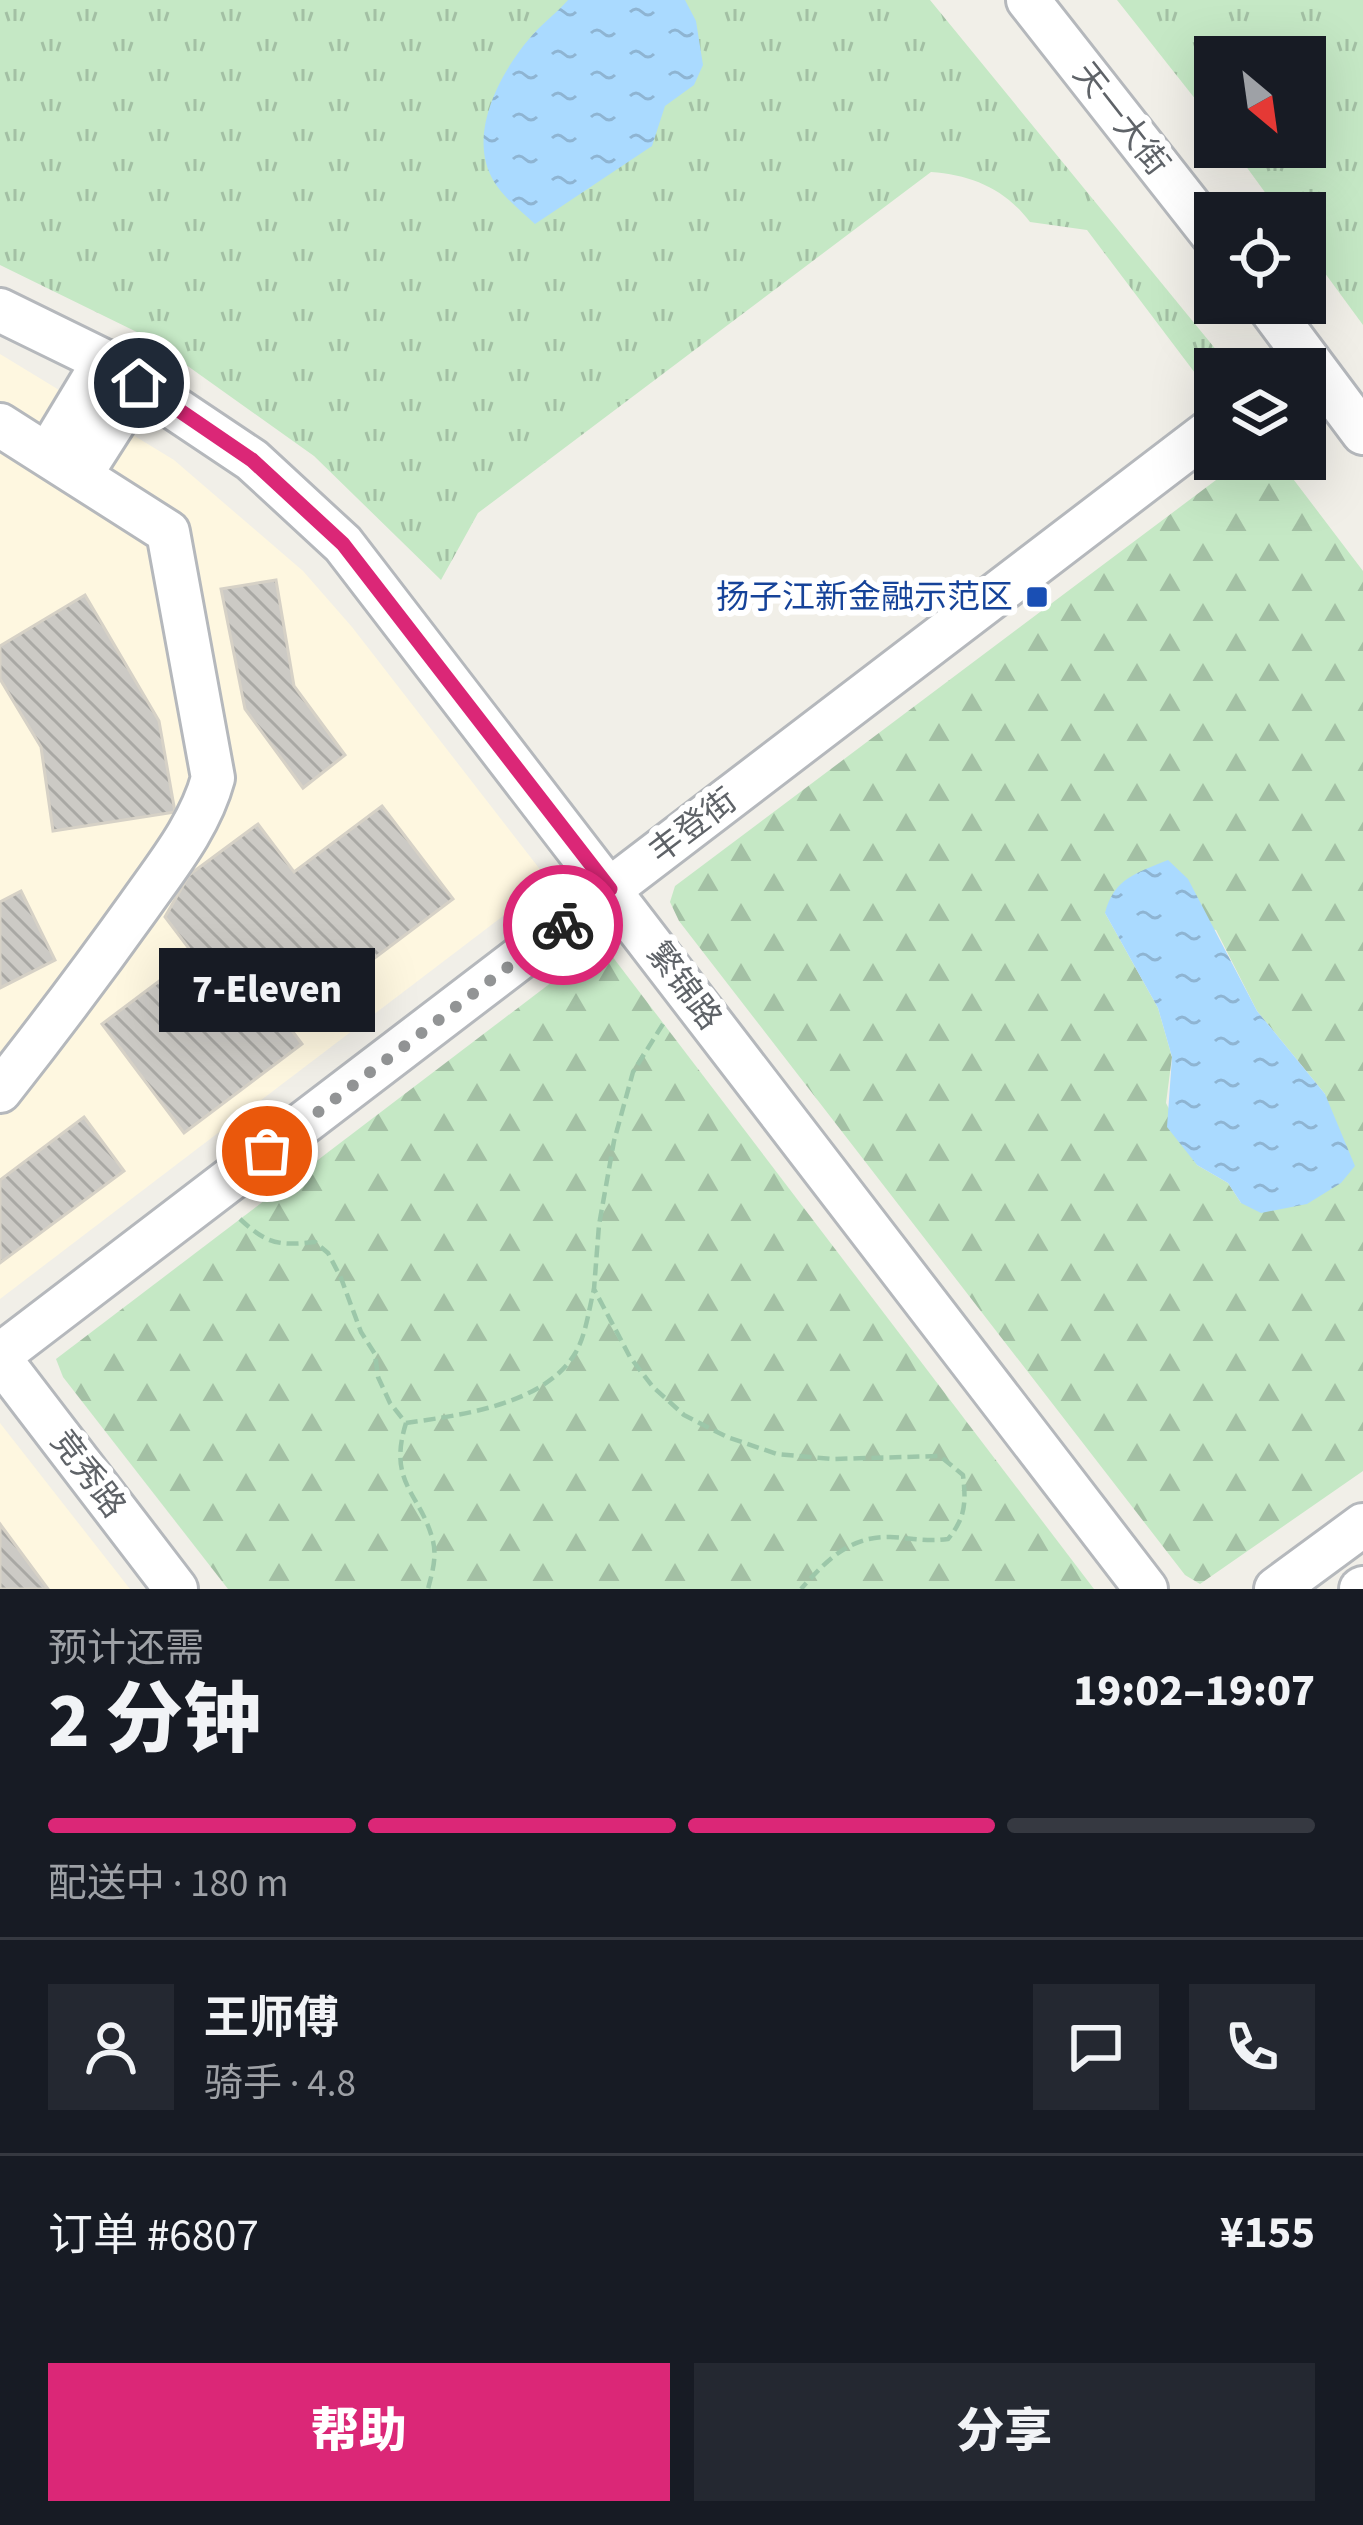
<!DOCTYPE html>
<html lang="zh">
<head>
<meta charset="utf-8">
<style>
  body { margin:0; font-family:"Source Sans 3","Noto Sans SC",sans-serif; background:#242831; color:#f1f3f6; height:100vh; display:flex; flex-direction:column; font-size:45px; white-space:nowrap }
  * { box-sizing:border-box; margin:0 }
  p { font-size:39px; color:#9ea1a6 }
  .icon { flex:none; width:66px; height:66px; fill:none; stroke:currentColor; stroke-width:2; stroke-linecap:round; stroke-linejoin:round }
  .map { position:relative; height:1589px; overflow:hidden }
  .details { display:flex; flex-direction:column; background:#171b24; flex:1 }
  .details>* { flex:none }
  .needle { width:78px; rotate:151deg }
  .buttons { position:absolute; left:1194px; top:36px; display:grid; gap:24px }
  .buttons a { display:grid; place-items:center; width:132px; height:132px; border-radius:0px; background:#171b24; box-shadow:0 12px 48px #0002; font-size:60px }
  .pin { position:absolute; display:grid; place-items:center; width:102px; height:102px; color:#fff; margin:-51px; border:6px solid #fff; border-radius:50%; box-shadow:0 3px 12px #0007 }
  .courier { position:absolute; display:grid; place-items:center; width:120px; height:120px; margin:-60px; border:9px solid #db2777; border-radius:50%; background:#fff; color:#222; box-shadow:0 3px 15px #0007 }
  .bubble { position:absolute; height:84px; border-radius:0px; background:#171b24; box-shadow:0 12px 48px #0002; font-size:39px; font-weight:800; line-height:84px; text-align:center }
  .head em { font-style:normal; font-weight:800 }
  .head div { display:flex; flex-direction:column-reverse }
  .head { display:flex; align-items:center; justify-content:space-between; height:204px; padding:0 48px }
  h1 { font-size:78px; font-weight:800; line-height:90px }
  .bar { display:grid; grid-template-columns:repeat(4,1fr); gap:18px 12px; align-content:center; height:144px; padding:0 48px }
  .bar i { height:15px; border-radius:9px; background:#363941 }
  .bar .selected { background:#db2777 }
  .bar p { grid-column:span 4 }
  .line { display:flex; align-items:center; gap:30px; padding:0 48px; border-top:3px solid #363941 }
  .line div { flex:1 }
  .round { display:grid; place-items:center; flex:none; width:126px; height:126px; border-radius:0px; background:#242831 }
  .button { display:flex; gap:24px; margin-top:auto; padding:24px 48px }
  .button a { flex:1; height:138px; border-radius:0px; background:#db2777; color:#fff; font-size:48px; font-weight:800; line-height:138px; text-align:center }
  .button a+a { background:#242831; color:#f1f3f6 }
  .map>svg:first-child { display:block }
</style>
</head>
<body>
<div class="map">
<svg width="1363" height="1589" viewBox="0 0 1363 1589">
  <defs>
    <pattern id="grass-tufts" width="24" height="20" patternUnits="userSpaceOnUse" patternTransform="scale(3)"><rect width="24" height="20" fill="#c5e8c5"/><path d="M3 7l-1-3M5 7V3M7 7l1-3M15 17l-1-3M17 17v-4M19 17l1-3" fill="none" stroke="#a3c0a4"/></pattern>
    <pattern id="forest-firs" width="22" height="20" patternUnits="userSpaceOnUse" patternTransform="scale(3)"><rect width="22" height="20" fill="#c5e8c5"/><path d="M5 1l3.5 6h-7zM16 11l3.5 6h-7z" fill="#a3c0a4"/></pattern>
    <pattern id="water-ripples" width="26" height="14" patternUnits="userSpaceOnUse" patternTransform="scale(3)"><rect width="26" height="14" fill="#aadaff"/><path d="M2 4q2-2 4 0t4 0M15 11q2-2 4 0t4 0" fill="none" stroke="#8eb4d2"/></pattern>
    <pattern id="building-back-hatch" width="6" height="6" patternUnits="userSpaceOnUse" patternTransform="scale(3)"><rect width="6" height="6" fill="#cccac5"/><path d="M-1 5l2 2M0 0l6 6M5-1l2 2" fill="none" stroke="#a9a8a4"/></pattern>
  </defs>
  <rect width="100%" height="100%" fill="#f1efe8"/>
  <g fill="#fef7e0">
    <polygon points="0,354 174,460 303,571 352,627 549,881 0,1299"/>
    <polygon points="0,1423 130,1589 0,1589"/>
  </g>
  <g fill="url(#grass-tufts)">
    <path d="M 0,0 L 930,0 L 1222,357 L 1195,373 L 1087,230 L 1030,222 C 1005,189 972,175 931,172 L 478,513 L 441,580 L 314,456 L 147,337 L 0,265 Z"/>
    <polygon points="1117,0 1363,0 1363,325 1305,246 1305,213 1280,213 1232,147 1305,147 1305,57 1215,57 1215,124"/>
  </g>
  <g fill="url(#forest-firs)" fill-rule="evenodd">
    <path d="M 1244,459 L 1278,459 L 1363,571 L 1363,1471 L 1200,1584 L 1185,1575 L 679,921 L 670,902 L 675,886 ZM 1105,913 L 1216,930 L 1257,1011 L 1325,1094 L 1241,1203 L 1228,1183 L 1197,1165 L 1166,1103 L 1172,1057 L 1158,1008 Z"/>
    <polygon points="594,950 612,956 1094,1589 228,1589 63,1377 56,1359"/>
  </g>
  <g fill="url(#water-ripples)">
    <path d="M 568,0 L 685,0 L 696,21 L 703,65 L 694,85 L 665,106 L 652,146 L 535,224 C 520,210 500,195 491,176 C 469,132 500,73 529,39 C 540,25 556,14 568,0 Z"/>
    <path d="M 1168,860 L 1188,879 L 1257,1011 L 1325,1094 L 1355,1166 L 1341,1183 L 1307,1204 L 1261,1213 L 1241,1203 L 1228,1183 L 1197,1165 L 1167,1127 L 1172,1057 L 1158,1008 L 1105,913 C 1114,878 1137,873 1168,860 Z"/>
  </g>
  <g fill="url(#building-back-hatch)" stroke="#d6d1c6" stroke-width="3">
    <polygon points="276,580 294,686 345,755 303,788 245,709 221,589"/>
    <polygon points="85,595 159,721 175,812 53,831 41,747 0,679 0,646"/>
    <polygon points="382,806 453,899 287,1024 302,1044 184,1133 102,1024 194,955 165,917 189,875 258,824 294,872"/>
    <polygon points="21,891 55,960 0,988 0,902"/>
    <polygon points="84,1117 124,1171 0,1263 0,1180"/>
    <polygon points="0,1524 48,1589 0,1589"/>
  </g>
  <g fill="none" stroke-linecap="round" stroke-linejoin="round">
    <defs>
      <g id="minor">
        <polyline points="1028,0 1215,238"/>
        <polyline points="1266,303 1363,433"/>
        <polyline points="0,310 104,361 252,460 343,544 1146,1589"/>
        <path d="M 0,425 L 168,532 L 213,778 C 200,826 167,866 139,906 C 94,969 48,1030 0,1091"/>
        <polyline points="48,454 104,361"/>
        <polyline points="81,474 139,383"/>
        <polyline points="0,1355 1215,427"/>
        <polyline points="0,1359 176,1589"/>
        <polyline points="1276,1589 1363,1525"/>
        <polyline points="1361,1589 1363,1588"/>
      </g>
    </defs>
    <use href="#minor" stroke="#b5b8bc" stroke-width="48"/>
    <g stroke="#9cc7a9" stroke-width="4.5" stroke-dasharray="12 6" stroke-linecap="butt">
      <path d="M 663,1024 L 633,1072 L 614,1141 L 599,1225 L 594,1289 L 630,1357 L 653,1387 L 684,1415 L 727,1437 L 777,1454 L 832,1459 L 940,1456 L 963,1475 C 966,1502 966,1517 948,1539 C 926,1542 911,1538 890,1537 C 849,1536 826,1561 801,1589"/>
      <path d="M 240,1219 C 267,1244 278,1246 315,1242 L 328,1253 L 341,1278 L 361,1332 L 375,1354 L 378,1377 L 390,1403 L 406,1423 C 387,1484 421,1493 433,1541 C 437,1558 432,1573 428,1589"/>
      <path d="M 406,1423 C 461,1415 545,1405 576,1352 C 586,1334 589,1309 594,1289"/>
    </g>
    <use href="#minor" stroke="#fff" stroke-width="42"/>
  </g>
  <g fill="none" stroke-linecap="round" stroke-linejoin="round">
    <polyline stroke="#929495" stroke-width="12" stroke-dasharray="0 21.6" points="267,1151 563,925"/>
    <polyline stroke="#db2777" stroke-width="15" points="139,383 252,460 343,544 610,889 563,925"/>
  </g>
  <rect fill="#1a4fb4" stroke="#fff" stroke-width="4.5" x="1025" y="585" width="24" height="24" rx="6"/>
  <g text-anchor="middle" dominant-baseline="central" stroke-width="12" stroke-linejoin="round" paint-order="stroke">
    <g font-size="33" fill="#5f6368" stroke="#fff">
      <text transform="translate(1121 119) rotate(52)">天一大街</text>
      <text transform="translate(693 826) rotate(-37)">丰登街</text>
      <text transform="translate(684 986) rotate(53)">繁锦路</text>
      <text transform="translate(88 1474) rotate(53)">竞秀路</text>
    </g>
    <g font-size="33" fill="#164399" stroke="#fff" text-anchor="end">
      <text x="1013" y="597">扬子江新金融示范区</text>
    </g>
  </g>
</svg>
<div class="buttons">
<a><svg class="needle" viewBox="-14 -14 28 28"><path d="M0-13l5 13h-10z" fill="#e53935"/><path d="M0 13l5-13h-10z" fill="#9ea1a6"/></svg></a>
<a><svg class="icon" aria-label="locate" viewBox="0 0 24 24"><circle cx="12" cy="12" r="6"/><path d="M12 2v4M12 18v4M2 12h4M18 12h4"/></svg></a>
<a><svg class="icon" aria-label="layers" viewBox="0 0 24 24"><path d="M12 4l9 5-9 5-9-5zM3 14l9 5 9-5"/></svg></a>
</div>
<div class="pin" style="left:267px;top:1151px;background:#ea580c"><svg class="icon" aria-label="bag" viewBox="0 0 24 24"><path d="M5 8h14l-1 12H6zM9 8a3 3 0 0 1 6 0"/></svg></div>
<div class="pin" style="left:139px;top:383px;background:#1f2937"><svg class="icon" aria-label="home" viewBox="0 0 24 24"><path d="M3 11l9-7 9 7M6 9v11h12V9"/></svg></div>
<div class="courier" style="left:563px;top:925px"><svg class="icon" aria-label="bike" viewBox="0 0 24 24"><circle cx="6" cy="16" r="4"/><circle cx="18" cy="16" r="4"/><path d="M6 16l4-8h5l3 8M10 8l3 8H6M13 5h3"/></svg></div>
<div class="bubble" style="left:159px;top:948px;width:216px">7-Eleven</div>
</div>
<section class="details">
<div class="head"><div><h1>2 分钟</h1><p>预计还需</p></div><em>19:02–19:07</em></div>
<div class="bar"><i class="selected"></i><i class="selected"></i><i class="selected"></i><i></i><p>配送中 · 180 m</p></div>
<div class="line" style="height:216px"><a class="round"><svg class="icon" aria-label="person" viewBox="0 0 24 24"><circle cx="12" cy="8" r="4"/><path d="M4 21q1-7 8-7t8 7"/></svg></a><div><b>王师傅</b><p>骑手 · 4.8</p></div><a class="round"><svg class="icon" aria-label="chat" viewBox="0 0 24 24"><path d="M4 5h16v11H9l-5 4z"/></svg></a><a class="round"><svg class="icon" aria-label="phone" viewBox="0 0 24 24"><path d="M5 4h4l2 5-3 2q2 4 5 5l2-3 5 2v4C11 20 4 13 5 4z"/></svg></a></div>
<div class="line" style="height:156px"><div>订单 #6807</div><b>¥155</b></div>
<div class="button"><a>帮助</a><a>分享</a></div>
</section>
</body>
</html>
